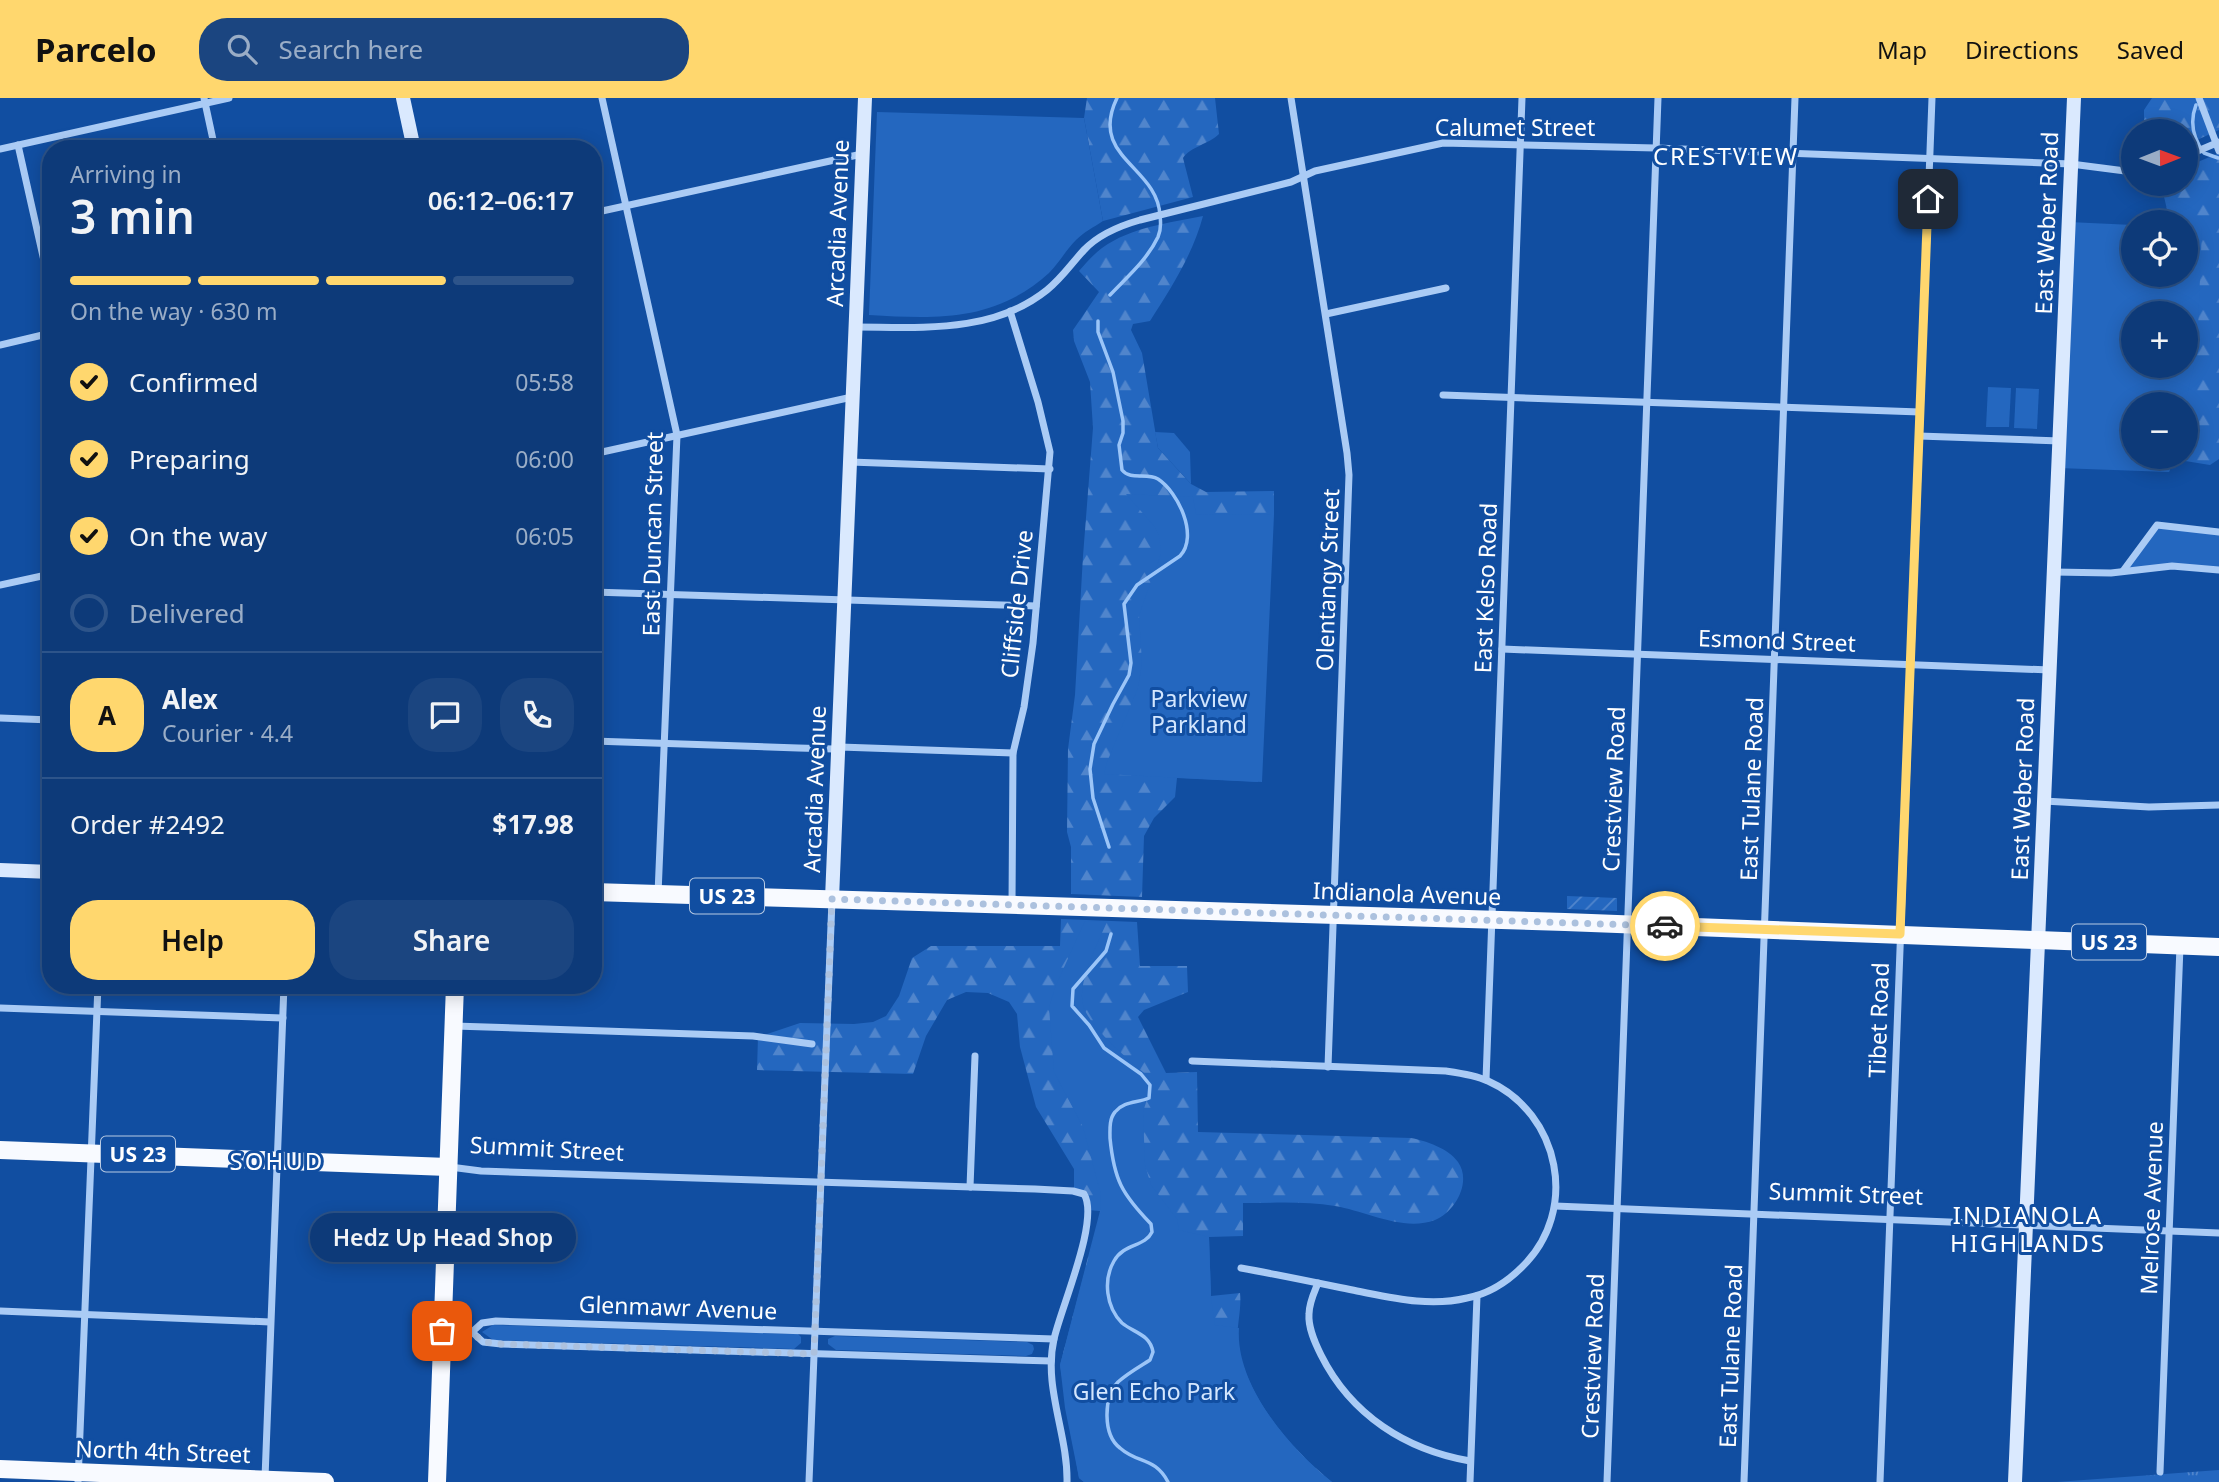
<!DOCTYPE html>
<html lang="en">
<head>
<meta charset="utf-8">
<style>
  body { margin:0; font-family:"Noto Sans",sans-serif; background:#1b4580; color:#f1f3f6; height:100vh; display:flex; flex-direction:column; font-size:26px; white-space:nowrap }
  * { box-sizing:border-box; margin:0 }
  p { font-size:23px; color:#9aadc6 }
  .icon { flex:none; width:38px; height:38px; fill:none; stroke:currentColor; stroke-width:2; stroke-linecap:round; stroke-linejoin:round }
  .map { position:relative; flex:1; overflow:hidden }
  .details { position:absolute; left:42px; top:42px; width:560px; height:854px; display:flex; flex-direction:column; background:#0d3a79; border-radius:28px; box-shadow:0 4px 18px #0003,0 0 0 2px #2d548a }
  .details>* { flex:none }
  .needle { width:46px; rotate:89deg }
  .fabs { position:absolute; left:2121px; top:21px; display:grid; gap:14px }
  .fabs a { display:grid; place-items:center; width:77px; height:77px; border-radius:50%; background:#0d3a79; box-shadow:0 4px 18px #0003,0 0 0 2px #2d548a; font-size:35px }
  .pin { position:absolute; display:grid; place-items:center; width:60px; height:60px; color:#fff; margin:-30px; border-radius:14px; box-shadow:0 4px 10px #0006 }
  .courier { position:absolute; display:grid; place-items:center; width:70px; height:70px; margin:-35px; border:5px solid #ffd76e; border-radius:50%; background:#fff; color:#222; box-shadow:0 2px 9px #0007 }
  .bubble { position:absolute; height:49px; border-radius:24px; background:#0d3a79; box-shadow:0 4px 18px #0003,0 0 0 2px #2d548a; font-size:23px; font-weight:600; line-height:49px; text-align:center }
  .head em { font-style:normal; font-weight:600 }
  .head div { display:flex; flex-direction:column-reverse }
  .head { display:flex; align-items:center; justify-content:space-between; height:119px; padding:0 28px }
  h1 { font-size:46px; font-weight:600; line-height:52px }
  .bar { display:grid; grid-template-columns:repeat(4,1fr); gap:10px 7px; align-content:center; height:84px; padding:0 28px }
  .bar i { height:9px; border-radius:5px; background:#2d548a }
  .bar .on { background:#ffd76e }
  .bar p { grid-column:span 4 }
  .line { display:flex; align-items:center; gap:18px; padding:0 28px; border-top:2px solid #2d548a }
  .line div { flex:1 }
  .round { display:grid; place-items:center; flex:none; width:74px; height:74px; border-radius:28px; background:#1b4580 }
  ol { padding:0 28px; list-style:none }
  li { display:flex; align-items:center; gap:21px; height:77px }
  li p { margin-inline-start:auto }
  li .icon { padding:7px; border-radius:50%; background:#ffd76e; color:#111; stroke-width:4 }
  li:last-child { color:#9aadc6 }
  li i { width:38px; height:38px; border:4px solid #2d548a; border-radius:50% }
  .cta { display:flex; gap:14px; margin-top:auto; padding:14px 28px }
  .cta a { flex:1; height:80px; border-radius:28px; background:#ffd76e; color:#111; font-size:28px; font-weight:600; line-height:80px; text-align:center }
  .cta a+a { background:#1b4580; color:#f1f3f6 }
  header { display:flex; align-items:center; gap:42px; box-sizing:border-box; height:98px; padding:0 35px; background:#ffd76e; color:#111 }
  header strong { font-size:33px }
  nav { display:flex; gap:38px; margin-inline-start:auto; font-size:24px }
  .search { width:490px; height:63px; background:#1b4580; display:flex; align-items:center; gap:18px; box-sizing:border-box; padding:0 24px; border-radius:28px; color:#9aadc6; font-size:26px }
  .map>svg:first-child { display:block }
</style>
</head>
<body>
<header>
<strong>Parcelo</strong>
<div class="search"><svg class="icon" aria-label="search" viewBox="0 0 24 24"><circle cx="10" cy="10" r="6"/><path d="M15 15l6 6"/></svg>Search here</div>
<nav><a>Map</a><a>Directions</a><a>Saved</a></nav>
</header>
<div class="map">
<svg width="2219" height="1384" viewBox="0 0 2219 1384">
  <defs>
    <pattern id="grass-tufts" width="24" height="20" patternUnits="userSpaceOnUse" patternTransform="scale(1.75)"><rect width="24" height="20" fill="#2467bf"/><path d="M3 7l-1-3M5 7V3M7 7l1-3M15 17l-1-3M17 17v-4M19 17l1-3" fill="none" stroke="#5085cc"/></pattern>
    <pattern id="forest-firs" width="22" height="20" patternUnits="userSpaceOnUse" patternTransform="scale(1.75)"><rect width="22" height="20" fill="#2467bf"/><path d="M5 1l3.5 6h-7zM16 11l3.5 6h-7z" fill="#5085cc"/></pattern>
    <pattern id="garden-furrows" width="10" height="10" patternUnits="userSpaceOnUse" patternTransform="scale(1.75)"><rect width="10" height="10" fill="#2467bf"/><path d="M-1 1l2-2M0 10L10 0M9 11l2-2" fill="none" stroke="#5085cc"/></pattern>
  </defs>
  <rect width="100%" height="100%" fill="#114ea1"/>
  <polygon fill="url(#grass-tufts)" points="2219,1372 2219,1384 2057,1384"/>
  <g fill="url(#forest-firs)">
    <path d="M 1087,0 L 1215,0 L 1219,36 C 1209,46 1190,49 1183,60 L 1193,99 L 1103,123 L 1084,20 Z"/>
    <polygon points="2152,0 2219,0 2219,32 2186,47 2186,33 2144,33 2144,12"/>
    <polygon points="2219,55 2219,361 2210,367 2173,361 2169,374 2160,373 2160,359 2186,359 2186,306 2163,306 2186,268 2186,124 2170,124 2161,86 2186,86 2186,69"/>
    <path d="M 1203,118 C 1193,156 1171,190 1150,223 L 1133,226 L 1131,232 L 1142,255 L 1158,350 L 1191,386 L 1206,394 L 1274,393 L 1274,417 L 1271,417 L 1258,684 L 1177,680 L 1175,699 L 1154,720 L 1144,738 L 1142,799 L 1071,796 L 1071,749 L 1067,734 L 1068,651 L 1075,597 L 1083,458 L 1093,330 L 1090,284 L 1074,243 L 1073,232 L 1099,194 L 1079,173 C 1086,165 1094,156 1102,150 C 1131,129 1169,125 1203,118 Z"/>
    <path d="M 1061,821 L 1137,824 L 1140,868 L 1187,868 L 1188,894 L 1144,912 L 1138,919 L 1166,975 L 1197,974 L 1198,1034 L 1411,1040 C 1426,1043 1448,1050 1458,1064 C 1472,1084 1455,1114 1435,1122 C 1403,1134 1366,1113 1335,1108 C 1306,1103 1273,1105 1243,1105 L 1243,1138 L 1209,1139 L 1211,1198 L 1240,1195 C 1242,1213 1235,1234 1238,1249 C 1249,1302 1291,1351 1332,1384 L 1084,1384 L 1079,1380 L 1060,1267 L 1100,1113 L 1088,1112 L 1087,1104 L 1074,1093 L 1074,1071 L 1036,1009 L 1020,949 L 1017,916 L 1009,904 L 988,895 L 966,894 L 947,902 L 926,938 L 913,976 L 757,972 L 758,939 L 800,925 L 854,926 L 873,924 L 886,918 L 899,898 L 912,860 L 931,848 L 1060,848 Z"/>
  </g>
  <g fill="#2467bf" fill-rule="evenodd">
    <path d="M 877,14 L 1084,20 L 1103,123 C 1094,129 1084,134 1076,142 C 1066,152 1059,165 1049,175 C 995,224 937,221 869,217 Z"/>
    <path d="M 2069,124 L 2133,127 L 2133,177 L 2186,177 L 2186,129 L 2202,129 L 2197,255 L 2185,306 L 2133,306 L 2133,359 L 2173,359 L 2169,374 L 2058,370 ZM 2133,215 L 2186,215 L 2186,268 L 2133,268 Z"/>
    <polygon points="1988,289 2011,290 2009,329 1986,329"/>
    <polygon points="2016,290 2039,291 2037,331 2014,330"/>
    <polygon points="1155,334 1174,335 1190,354 1191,386 1158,350"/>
    <polygon points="1126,396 1193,399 1196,416 1274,417 1262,684 1104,676 1107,664 1138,590 1142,565 1139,517 1161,456 1159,438 1154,428"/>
    <polygon points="2157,427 2219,434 2219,472 2187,468 2123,473"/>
    <path d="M 1085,823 L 1107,824 C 1098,844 1077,885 1083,907 C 1088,928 1132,965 1149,979 L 1148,998 L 1143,1014 L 1145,1067 L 1151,1087 L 1177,1121 L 1179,1132 L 1209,1139 L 1211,1199 L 1215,1227 L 1239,1230 C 1235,1287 1290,1351 1332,1384 L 1084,1384 L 1079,1380 L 1065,1310 L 1060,1267 L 1100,1116 L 1101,1097 L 1083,1029 L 1054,974 L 1049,909 L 1056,887 Z"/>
    <polygon points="493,1227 798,1236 801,1239 801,1245 794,1251 493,1242 482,1234"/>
    <polygon points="835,1238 1027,1244 1033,1247 1034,1251 1032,1256 1026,1258 836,1252 828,1246 828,1241"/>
  </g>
  <polygon fill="url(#garden-furrows)" points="1567,798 1617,800 1617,813 1567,811"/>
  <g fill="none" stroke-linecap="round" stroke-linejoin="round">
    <g stroke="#9bc5f8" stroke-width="3.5">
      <path d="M 2196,7 C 2189,25 2193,40 2204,55 L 2218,60"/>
      <path d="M 1110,197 C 1127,179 1147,162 1158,139 C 1161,132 1161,125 1160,118 C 1158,68 1088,60 1117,0"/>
      <path d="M 1098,223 L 1098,234 L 1113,274 L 1123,323 L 1123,335 L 1119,347 L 1122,372 C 1131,383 1146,374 1158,381 C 1178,394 1199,438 1180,458 L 1137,487 L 1124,506 L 1131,565 L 1129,577 L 1113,606 L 1094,646 L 1090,671 L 1093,700 L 1109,749"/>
      <path d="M 1111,836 L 1106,853 L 1073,891 L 1072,908 L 1089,927 L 1104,950 L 1141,976 L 1150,987 L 1149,1000 C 1138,1005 1124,1003 1115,1014 C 1109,1021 1110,1032 1110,1040 C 1114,1082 1122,1096 1151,1126 L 1152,1134 C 1145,1149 1124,1145 1114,1163 C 1103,1182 1106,1209 1122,1225 C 1134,1235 1150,1236 1153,1254 L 1150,1262 C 1139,1269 1128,1275 1118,1284 C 1103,1300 1103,1337 1120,1350 C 1138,1366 1155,1359 1168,1384"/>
    </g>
    <g stroke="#aacbf5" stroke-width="7">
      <polyline points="204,0 215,51"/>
      <polyline points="602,0 677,337 658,796"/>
      <polyline points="1291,0 1347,355 1349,377 1328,969"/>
      <polyline points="2199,0 2219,53"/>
      <polyline points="18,47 51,194"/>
      <polyline points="0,51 229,0"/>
      <polyline points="593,115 862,56"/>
      <polyline points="1010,213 1038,304 1050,354 1033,545 1024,609 1013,655 1012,806"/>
      <polyline points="1326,216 1446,190"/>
      <path d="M 855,229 C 921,229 992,236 1047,192 C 1062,180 1071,166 1084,152 C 1099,136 1119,128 1140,122 L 1291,84 L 1315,73 L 1443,45 L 1656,50 L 2071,66 L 2133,74"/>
      <polyline points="0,247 51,235"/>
      <polyline points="1443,297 1920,314"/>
      <polyline points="1919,338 2060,343"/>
      <polyline points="593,356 852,299"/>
      <polyline points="850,364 1050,371"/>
      <polyline points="2123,473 2157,427 2219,434"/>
      <polyline points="2054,474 2111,475 2172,468 2219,472"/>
      <polyline points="0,487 51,476"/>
      <polyline points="593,494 1036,508"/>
      <polyline points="1502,551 2050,572"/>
      <polyline points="0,620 51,622"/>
      <polyline points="593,643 798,650 834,651 840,649 1013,655"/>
      <polyline points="2044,703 2149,709 2219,707"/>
      <polyline points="0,910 283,920"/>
      <polyline points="454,928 753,938 812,946"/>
      <path d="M 1192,963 L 1446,973 C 1460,975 1475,977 1488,983 C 1560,1015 1580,1113 1522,1169 C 1507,1184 1488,1196 1467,1200 C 1430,1209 1393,1200 1357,1193 C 1318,1185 1280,1177 1241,1170"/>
      <polyline points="1486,982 1522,0"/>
      <path d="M 450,1069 L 481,1073 L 1035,1091 L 1073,1093 L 1084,1096 C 1100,1122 1061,1209 1054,1241 C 1043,1289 1068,1336 1067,1384"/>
      <polyline points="970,1089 975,958"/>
      <polyline points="1555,1108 2219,1135"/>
      <path d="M 1318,1185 C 1314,1195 1309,1205 1309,1216 C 1308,1230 1315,1245 1321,1257 C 1351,1317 1406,1352 1470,1363"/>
      <polyline points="0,1213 270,1224"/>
      <polyline points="443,1233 472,1234 482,1225 496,1223 1054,1241"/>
      <polyline points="472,1234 483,1244 501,1246 1051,1263"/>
      <polyline points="2160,1374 2180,848"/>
      <polyline points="265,1380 284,887"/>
      <polyline points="78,1384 98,887"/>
      <polyline points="809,1384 832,802"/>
      <polyline points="1470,1384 1477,1198"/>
      <polyline points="1607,1384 1658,0"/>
      <polyline points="1744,1384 1795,0"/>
      <polyline points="1880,1384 1932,0"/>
    </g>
    <g stroke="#dae9fe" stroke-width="14">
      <polyline points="403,0 414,51"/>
      <polyline points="0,772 51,774"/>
      <polyline points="832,801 865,0"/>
      <polyline points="2015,1384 2074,0"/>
    </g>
    <g stroke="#f8faff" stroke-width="18">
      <polyline points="593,794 1565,824 2219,849"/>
      <polyline points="0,1052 448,1069"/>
      <polyline points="0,1371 325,1384"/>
      <polyline points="437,1384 455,887"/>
    </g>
    <polyline stroke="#aacbf5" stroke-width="7" points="2186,58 2219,44"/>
  </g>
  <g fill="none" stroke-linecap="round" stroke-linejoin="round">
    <polyline stroke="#acc1de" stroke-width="7" stroke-dasharray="0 12.6" points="442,1233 472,1234 483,1244 501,1246 814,1256 832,801 1665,828"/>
    <polyline stroke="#ffd76e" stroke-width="9" points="1665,828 1900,836 1928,101"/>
  </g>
  <g text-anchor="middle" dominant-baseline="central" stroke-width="6" stroke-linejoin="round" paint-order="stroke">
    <g fill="#114ea1" stroke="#b8cae3" stroke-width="2">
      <rect x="690" y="780.5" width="74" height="35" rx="5"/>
      <rect x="2072" y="826.5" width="74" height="35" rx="5"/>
      <rect x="101" y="1038.5" width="74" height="35" rx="5"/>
    </g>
    <g font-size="21" font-weight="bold" fill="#fff">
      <text x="727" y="798">US 23</text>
      <text x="2109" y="844">US 23</text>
      <text x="138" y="1056">US 23</text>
    </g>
    <g font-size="23" fill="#fff" stroke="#114ea1">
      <text x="1515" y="29">Calumet Street</text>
      <text transform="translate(837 125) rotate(-88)">Arcadia Avenue</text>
      <text transform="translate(2046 125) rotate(-88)">East Weber Road</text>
      <text transform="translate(652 436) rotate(-89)">East Duncan Street</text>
      <text transform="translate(1327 482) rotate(-88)">Olentangy Street</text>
      <text transform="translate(1485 490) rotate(-88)">East Kelso Road</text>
      <text transform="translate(1016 506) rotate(-84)">Cliffside Drive</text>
      <text transform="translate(1777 542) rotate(2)">Esmond Street</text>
      <text transform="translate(814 691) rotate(-88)">Arcadia Avenue</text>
      <text transform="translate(1613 691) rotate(-88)">Crestview Road</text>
      <text transform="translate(1751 691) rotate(-88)">East Tulane Road</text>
      <text transform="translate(2022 691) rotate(-88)">East Weber Road</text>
      <text transform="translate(1407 795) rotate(2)">Indianola Avenue</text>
      <text transform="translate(1878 922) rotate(-88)">Tibet Road</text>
      <text transform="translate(547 1050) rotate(3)">Summit Street</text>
      <text transform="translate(1846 1095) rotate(2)">Summit Street</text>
      <text transform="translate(2151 1110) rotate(-88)">Melrose Avenue</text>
      <text transform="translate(678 1209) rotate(2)">Glenmawr Avenue</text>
      <text transform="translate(1592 1258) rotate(-88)">Crestview Road</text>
      <text transform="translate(1730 1258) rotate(-88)">East Tulane Road</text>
      <text transform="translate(163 1353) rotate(2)">North 4th Street</text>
    </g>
    <g font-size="23" fill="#d3e6fe" stroke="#114ea1">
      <text x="1199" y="600">Parkview<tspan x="1199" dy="26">Parkland</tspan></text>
      <text x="1154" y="1293">Glen Echo Park</text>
    </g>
    <g font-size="24" letter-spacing="2" fill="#fff" stroke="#114ea1">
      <text x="1726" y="57">CRESTVIEW</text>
      <text x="277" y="1062">SOHUD</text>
      <text x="2028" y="1116">INDIANOLA<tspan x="2028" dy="28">HIGHLANDS</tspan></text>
    </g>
  </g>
</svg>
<div class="fabs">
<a><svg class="needle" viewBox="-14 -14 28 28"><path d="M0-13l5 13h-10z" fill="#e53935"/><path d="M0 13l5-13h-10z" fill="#9aadc6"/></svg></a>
<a><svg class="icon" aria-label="locate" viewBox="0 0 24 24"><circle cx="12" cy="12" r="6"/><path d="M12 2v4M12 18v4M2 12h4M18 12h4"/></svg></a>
<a>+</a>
<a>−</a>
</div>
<div class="pin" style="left:442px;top:1233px;background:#ea580c"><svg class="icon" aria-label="bag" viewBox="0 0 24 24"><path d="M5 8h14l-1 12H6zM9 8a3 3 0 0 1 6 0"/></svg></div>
<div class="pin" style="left:1928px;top:101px;background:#1f2937"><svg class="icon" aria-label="home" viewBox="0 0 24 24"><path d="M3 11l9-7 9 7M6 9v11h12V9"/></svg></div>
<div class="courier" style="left:1665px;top:828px"><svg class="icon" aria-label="car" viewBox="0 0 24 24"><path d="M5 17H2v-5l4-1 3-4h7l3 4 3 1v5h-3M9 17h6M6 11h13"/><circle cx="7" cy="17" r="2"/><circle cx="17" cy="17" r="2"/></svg></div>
<div class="bubble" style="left:310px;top:1115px;width:266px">Hedz Up Head Shop</div>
<section class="details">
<div class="head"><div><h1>3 min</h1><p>Arriving in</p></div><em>06:12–06:17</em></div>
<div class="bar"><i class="on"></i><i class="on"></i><i class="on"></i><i></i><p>On the way · 630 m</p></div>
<ol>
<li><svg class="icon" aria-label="check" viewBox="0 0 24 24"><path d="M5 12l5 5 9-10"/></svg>Confirmed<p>05:58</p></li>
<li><svg class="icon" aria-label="check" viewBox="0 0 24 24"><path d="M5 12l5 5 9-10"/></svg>Preparing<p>06:00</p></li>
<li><svg class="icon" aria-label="check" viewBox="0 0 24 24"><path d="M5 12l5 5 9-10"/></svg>On the way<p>06:05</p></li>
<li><i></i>Delivered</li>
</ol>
<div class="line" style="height:126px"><b class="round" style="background:#ffd76e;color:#111">A</b><div><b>Alex</b><p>Courier · 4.4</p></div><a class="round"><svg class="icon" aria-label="chat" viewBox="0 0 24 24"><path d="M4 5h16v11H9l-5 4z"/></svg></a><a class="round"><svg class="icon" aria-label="phone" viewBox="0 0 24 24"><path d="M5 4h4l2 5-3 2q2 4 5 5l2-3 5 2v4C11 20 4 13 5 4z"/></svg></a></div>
<div class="line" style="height:91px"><div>Order #2492</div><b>$17.98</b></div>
<div class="cta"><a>Help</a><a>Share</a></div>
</section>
</div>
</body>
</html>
